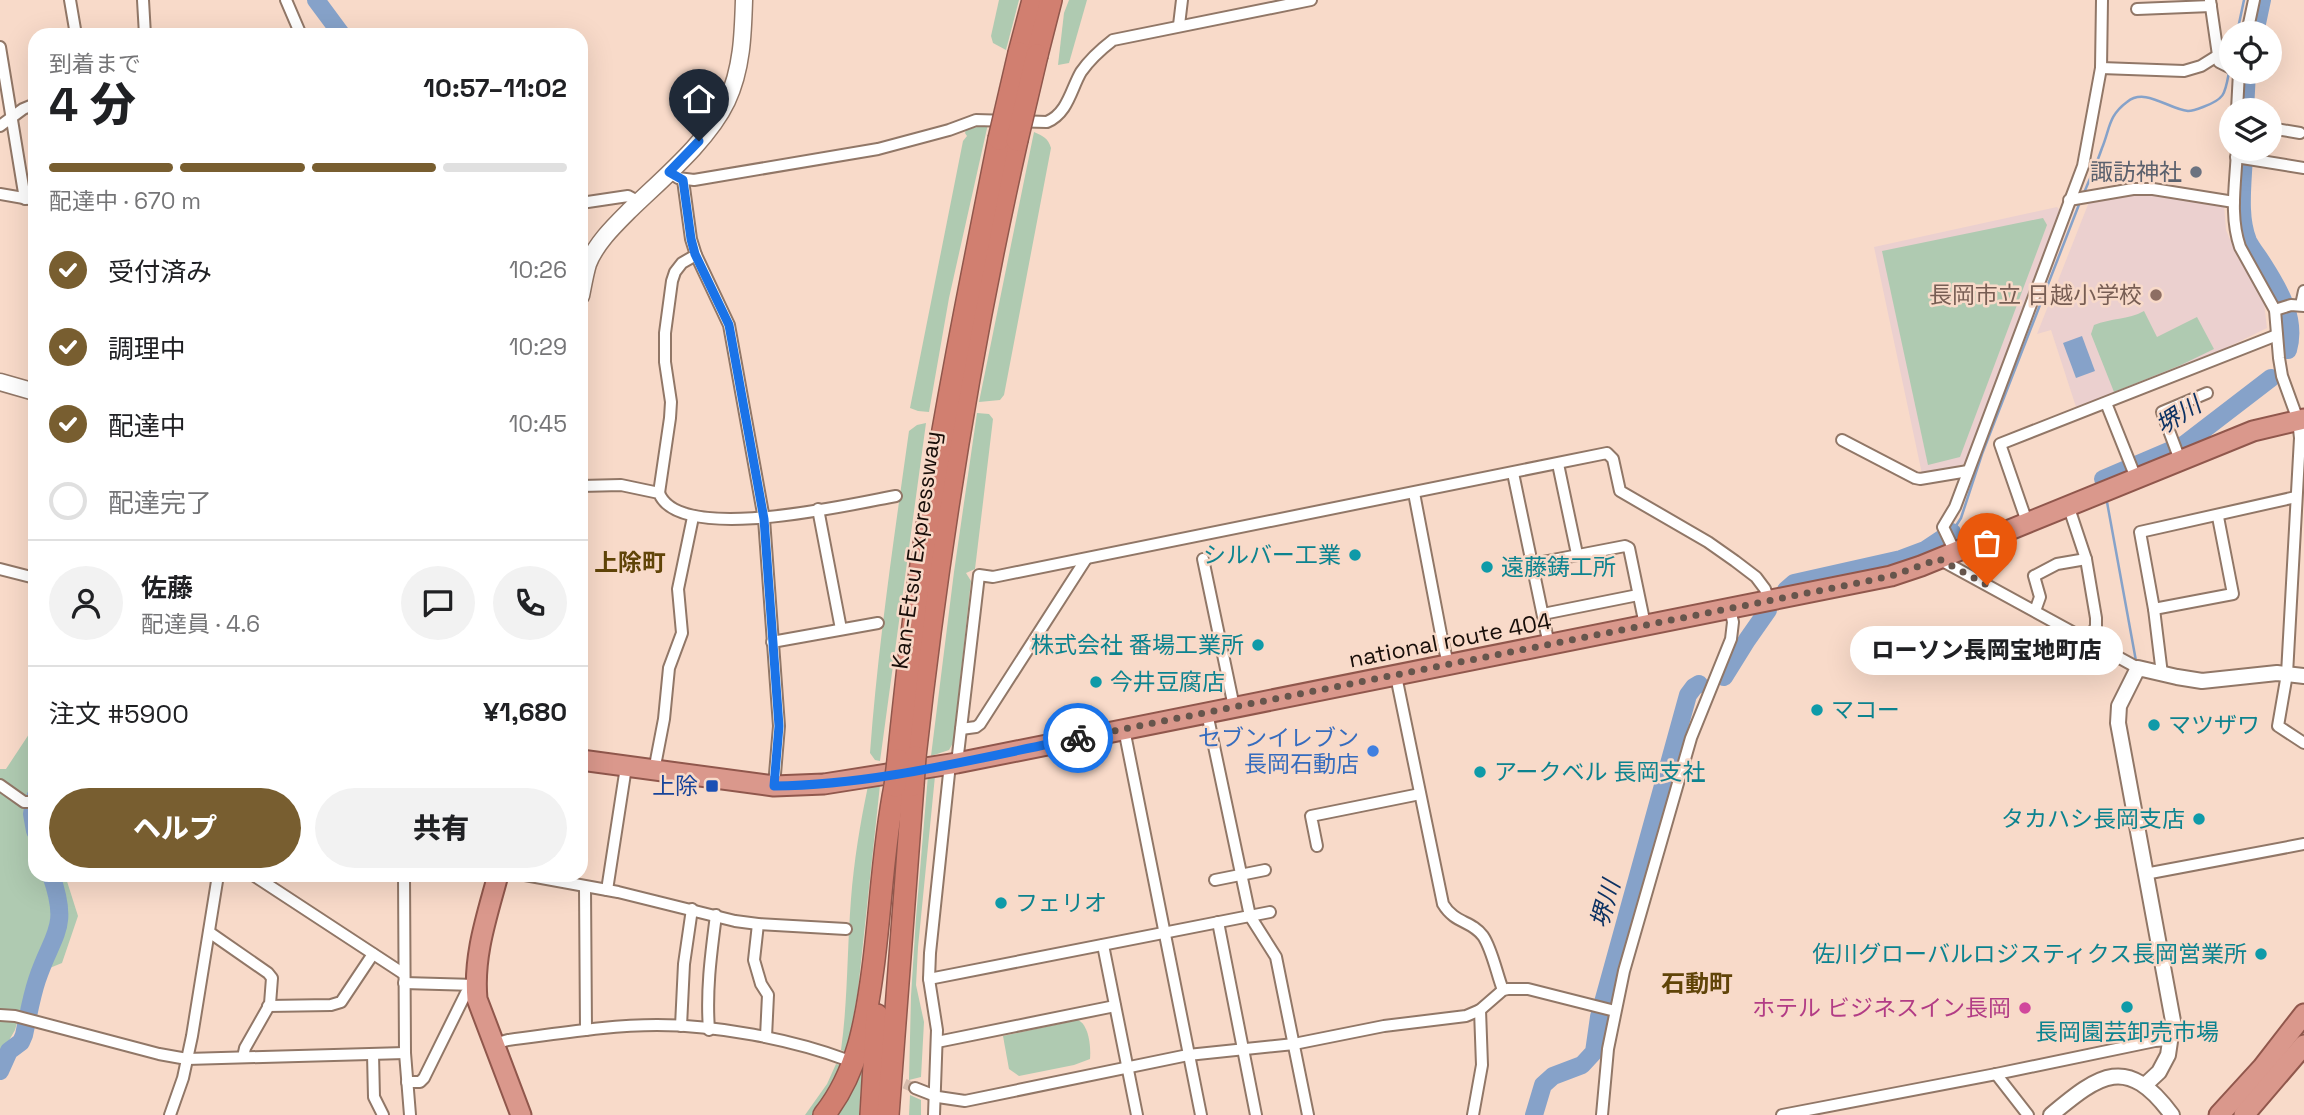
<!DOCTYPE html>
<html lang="ja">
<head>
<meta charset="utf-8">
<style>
  body { margin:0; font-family:"Space Grotesk","Noto Sans JP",sans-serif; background:#f2f2f2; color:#202124; height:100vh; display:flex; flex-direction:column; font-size:26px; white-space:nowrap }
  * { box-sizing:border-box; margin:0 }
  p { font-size:23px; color:#757577 }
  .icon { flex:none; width:38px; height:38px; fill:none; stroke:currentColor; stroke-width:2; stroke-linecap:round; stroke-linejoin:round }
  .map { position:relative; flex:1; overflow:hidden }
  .side { position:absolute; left:28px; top:28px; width:560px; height:854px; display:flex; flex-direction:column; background:#fff; border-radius:21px; box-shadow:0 7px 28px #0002 }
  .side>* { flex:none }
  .tools { position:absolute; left:2219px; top:21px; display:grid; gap:14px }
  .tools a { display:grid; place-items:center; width:63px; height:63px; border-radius:50%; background:#fff; box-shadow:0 7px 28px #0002; font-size:35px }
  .pin { position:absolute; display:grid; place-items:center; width:60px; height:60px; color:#fff; margin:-72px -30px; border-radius:50% 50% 50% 0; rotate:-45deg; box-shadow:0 0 7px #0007 }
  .pin .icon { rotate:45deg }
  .courier { position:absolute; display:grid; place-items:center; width:70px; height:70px; margin:-35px; border:5px solid #1a73e8; border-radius:50%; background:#fff; color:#222; box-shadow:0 2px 9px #0007 }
  .bubble { position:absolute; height:49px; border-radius:24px; background:#fff; box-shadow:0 7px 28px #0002; font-size:23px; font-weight:800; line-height:49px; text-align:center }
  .summary em { font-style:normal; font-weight:800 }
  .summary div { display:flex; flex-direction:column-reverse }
  .summary { display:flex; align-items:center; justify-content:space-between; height:119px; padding:0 21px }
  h1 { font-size:46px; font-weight:800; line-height:52px }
  .bar { display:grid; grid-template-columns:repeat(4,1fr); gap:10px 7px; align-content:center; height:84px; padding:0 21px }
  .bar i { height:9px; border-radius:5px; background:#e0e0e0 }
  .bar .current { background:#785e30 }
  .bar p { grid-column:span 4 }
  .line { display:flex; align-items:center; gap:18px; padding:0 21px; border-top:2px solid #e0e0e0 }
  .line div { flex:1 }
  .round { display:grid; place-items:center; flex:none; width:74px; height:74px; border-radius:37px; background:#f2f2f2 }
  ol { padding:0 21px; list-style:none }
  li { display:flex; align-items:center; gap:21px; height:77px }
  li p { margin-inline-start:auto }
  li .icon { padding:7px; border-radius:50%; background:#785e30; color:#fff; stroke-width:4 }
  li:last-child { color:#757577 }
  li i { width:38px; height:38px; border:4px solid #e0e0e0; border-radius:50% }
  .button { display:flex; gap:14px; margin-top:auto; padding:14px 21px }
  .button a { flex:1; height:80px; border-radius:42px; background:#785e30; color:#fff; font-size:28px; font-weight:800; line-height:80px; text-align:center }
  .button a+a { background:#f2f2f2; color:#202124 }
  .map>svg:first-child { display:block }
</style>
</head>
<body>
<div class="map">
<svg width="2304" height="1115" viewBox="0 0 2304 1115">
  <rect width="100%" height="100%" fill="#f8dac9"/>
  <g fill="#ebd0cf">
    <polygon points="2152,194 2224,204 2226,230 2234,249 2264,303 2267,328 2183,369 2077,410 2051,330 2037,334 2089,202 2124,195"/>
    <polygon points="2057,207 2061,212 1965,464 1922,474 1874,247"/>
  </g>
  <g fill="#afcab1">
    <polygon points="999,0 1019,0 1006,50 993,43 991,36"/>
    <polygon points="1069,0 1087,0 1069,63 1058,65 1064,13"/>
    <polygon points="988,124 949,298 929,412 918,411 910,408 963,141 967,136 965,133 966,130"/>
    <path d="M 1034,132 C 1043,136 1048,138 1051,148 L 1004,395 L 1000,400 L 979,402 Z"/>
    <polygon points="2043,218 2047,225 1960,457 1928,465 1882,251"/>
    <path d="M 2144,311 L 2157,337 L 2197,317 L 2214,349 L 2181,365 L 2114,392 L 2091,334 L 2094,325 C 2111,318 2128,320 2144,311 Z"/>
    <polygon points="977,413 989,414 993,419 975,569 966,573 971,581 953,743 949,750 931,756 954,572"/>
    <path d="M 926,423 L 880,761 L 875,760 L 870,753 C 878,645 894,538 909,431 L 917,425 Z"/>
    <polygon points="35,725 35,875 65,875 78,916 62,963 30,976 15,1030 0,1056 0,769 6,769"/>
    <polygon points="933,774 935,776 918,947 916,985 924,1022 921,1077 909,1080 911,996 916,918 928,775"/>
    <path d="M 880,785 L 858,990 L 847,1052 L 841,1050 C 848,1000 847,950 851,899 C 854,861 860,824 868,786 Z"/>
    <path d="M 1078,1020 C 1089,1025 1091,1047 1090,1059 L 1074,1065 L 1019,1076 L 1009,1069 L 1003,1036 Z"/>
    <polygon points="836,1064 844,1066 815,1115 805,1115 827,1084"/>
    <polygon points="856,1070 862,1072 859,1115 832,1115"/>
    <polygon points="910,1095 921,1100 921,1115 909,1115"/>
  </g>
  <polygon fill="#86a2c9" points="2082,336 2095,371 2076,378 2063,343"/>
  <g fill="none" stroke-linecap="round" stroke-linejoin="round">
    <g stroke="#86a2c9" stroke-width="2.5">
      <polyline points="2237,33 2244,0"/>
      <path d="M 2084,193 C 2090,178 2097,163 2102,148 C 2110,129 2108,116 2127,102 C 2145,87 2168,109 2188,111 C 2193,111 2198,109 2203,107 C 2225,99 2225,94 2229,72"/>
      <polyline points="2107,502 2136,661"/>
      <polyline points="1952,532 1961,518 1982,454 2080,202"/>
    </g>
    <g stroke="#86a2c9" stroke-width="18">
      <polyline points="316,0 342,35"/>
      <polyline points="2255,33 2262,0"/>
      <polyline points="2245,110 2247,72"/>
      <path d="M 2244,149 C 2244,177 2237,214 2248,241 C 2252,249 2258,256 2263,264 C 2279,289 2297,319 2288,350"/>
      <polyline points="2103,479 2185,444 2271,378"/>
      <polyline points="1786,590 1794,583 1901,559 1925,550 1952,532"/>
      <polyline points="1724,677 1747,640 1768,610"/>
      <polyline points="35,797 32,814 35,831"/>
      <path d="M 0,1071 L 9,1051 L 21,1042 L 24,1035 C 28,1017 31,998 37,980 C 53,932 70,929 51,875"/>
      <polyline points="1534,1115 1543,1085 1553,1076 1582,1065 1594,1052 1599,1017 1688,695 1694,687 1699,684"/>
    </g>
    <polyline stroke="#d6bbac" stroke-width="10" stroke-dasharray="10 5" stroke-linecap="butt" points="849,1061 915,1088"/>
    <defs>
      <g id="minor">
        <polyline points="70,0 76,35"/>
        <polyline points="143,0 145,35"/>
        <polyline points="286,0 301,35"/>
        <polyline points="2210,0 2219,62 2231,68"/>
        <polyline points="2137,9 2211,6"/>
        <polyline points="1179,25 1182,0"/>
        <polyline points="2247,33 2254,0"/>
        <polyline points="0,47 25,199"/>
        <polyline points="2101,68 2184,71 2201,66 2217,56"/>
        <polyline points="2237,110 2239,72"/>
        <polyline points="0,126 23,109 35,104"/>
        <polyline points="2270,128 2300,133"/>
        <path d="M 2237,149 C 2236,181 2229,215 2240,247 L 2275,310 L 2279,358 L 2282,376 L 2298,420 L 2300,438 L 2287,674 L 2278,726 L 2304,743"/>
        <polyline points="2236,157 2304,168"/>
        <path d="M 669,172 L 678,178 L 694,180 L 878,149 L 949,130 L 976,120 L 1047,122 C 1068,113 1071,89 1081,72 C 1090,59 1100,50 1113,40 L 1311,0"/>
        <polyline points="683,180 691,239 696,255 729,325 764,519 779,726 774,786"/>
        <polyline points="0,194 35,200"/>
        <polyline points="2069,200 2133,189 2153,189 2234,202"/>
        <polyline points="581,203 628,196 639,202"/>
        <polyline points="2301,305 2304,291"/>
        <polyline points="2275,310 2291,305 2304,306"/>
        <polyline points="2106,403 2136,478"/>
        <polyline points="1842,440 1915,478 1920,479 1968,471"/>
        <polyline points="2180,460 2162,412 2207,393"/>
        <polyline points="1558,464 1577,554"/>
        <polyline points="1513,473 1549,645"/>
        <path d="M 581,486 L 621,485 L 659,493 C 679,545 852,504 896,496"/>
        <polyline points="659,493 670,418 671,402 665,362 665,333 672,281 675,272 682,263 696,255"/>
        <polyline points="1414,493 1441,634 1448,664"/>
        <polyline points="2068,505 2086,559 2096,618 2096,626 2089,641"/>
        <polyline points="818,509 841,629"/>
        <polyline points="2027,522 2000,444 2277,335"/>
        <polyline points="1955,552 1943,527 1955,507 2083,166 2101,68 2102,0"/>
        <polyline points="1203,559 1234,707"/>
        <polyline points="1939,559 2138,668"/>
        <polyline points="1532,564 1625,546 1629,548 1645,625"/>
        <polyline points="0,569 35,578"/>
        <polyline points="2154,609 2233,594 2218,517"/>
        <polyline points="2035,611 2040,597 2034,576 2057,564 2086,559"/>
        <polyline points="1543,614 1638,595"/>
        <polyline points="772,642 878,623"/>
        <polyline points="2162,674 2154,609 2140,532 2296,497"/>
        <path d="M 1396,676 L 1443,904 C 1455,924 1471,920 1483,936 C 1492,949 1497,975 1503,990"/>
        <polyline points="1207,713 1250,916 1276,957 1308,1115"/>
        <polyline points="961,729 976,727 980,724 1086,559"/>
        <polyline points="1124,729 1201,1115"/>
        <polyline points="957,763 979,575 993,577 1607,453 1613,459 1620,491 1708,542 1735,561 1756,577 1765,589 1769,601"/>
        <polyline points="654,771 664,719 669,668 682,633 678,589 693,517"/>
        <polyline points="0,785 24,802 35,802"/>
        <polyline points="1317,846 1311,816 1420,794"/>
        <polyline points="2145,874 2304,844"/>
        <polyline points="253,875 404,974"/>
        <polyline points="404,875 405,1053 410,1115"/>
        <polyline points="525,875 618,892 735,921 758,924 846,929"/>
        <polyline points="1215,880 1265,870"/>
        <polyline points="585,887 586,1030"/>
        <polyline points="607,890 626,767"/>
        <polyline points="1218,922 1256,1115"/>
        <polyline points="758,924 754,960 761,984 768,995 766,1037"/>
        <polyline points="209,932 268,973 272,978 270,1004 245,1048 243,1057"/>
        <polyline points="1103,945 1137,1115"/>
        <polyline points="929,979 1270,912"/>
        <polyline points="404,983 475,985"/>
        <polyline points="268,1006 331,1005 341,1002 373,954"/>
        <polyline points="0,1015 15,1016 159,1054 187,1059 405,1053"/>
        <polyline points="681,1026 684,964 692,909"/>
        <path d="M 709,1030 C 706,990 711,954 716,915"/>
        <polyline points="937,1042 1115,1006"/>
        <path d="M 494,1044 L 508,1040 C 557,1034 607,1025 657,1025 C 715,1025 792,1039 847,1060"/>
        <polyline points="373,1054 374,1097 383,1115"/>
        <polyline points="1996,1074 2028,1115"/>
        <polyline points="407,1082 420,1082 424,1078 466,993 475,985"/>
        <polyline points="915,1088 938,1097 965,1101 1188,1055 1294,1044 1384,1026 1466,1016 1480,1010 1503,990 1508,989 1528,989 1615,1011"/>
        <polyline points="170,1115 183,1078 192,1036 218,875"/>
        <polyline points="934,1115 937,1030 929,979 930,953 950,764"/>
        <polyline points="1473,1115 1482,1065 1480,1010"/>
        <polyline points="1602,1115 1608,1049 1624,971 1691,738 1731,639 1733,622 1730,609"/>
        <polyline points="1782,1115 1996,1074 2155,1041 2169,1040"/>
      </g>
      <g id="tertiary">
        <polyline points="2145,1085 2159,1072 2168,1055 2173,1021 2118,723 2119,706 2138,668 2177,677 2202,681 2277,673 2304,676"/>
        <path d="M 2051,1115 C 2100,1074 2127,1054 2172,1115"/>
      </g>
      <g id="secondary">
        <path d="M 581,296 C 583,286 585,274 588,264 C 596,243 615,225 631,209 C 663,178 708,141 727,101 C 742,69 743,34 744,0"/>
        <polyline points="0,382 35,392"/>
      </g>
      <g id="trunk">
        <polyline points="581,760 774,786 824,784 957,763 1891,576 1921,566 2253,431 2304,419"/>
        <path d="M 498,875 C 487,916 473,956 477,999 L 521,1115"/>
        <polyline points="2219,1115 2262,1068 2304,1014"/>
        <polyline points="2244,1115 2304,1045"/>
      </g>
      <g id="motorway">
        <polyline points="1019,53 1033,0"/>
        <polyline points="1037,55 1051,0"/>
        <path d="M 915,757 C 938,549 971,344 1017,140"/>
        <path d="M 898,760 C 905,692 912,625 922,558 C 943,418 971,279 999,139"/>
        <path d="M 824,1115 C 858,1072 866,1021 873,968 C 881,908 883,846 895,786"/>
        <polyline points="871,1115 877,1015"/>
        <polyline points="888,1115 913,785"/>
      </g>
    </defs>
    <use href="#minor" stroke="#917767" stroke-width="14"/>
    <use href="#tertiary" stroke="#917767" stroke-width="18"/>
    <use href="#secondary" stroke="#917767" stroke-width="19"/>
    <use href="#trunk" stroke="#90574c" stroke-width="23"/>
    <use href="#motorway" stroke="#90574c" stroke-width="24"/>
    <use href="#minor" stroke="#fff" stroke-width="10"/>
    <use href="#tertiary" stroke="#fff" stroke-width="14"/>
    <use href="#secondary" stroke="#fff" stroke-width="16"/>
    <use href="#trunk" stroke="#da988c" stroke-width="19"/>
    <use href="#motorway" stroke="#d17f70" stroke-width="21"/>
    <defs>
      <g id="motorway-bridge">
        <polyline points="999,139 1019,53"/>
        <polyline points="1017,140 1037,55"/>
        <polyline points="913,785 915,757"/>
        <polyline points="895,786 898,760"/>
      </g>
    </defs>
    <use href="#motorway-bridge" stroke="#90574c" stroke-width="24" stroke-linecap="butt"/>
    <use href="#motorway-bridge" stroke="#d17f70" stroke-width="21"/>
  </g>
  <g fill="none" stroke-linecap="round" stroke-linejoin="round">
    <polyline stroke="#66554c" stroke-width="7" stroke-dasharray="0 12.6" points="1078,738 1863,582 1891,576 1939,559 1987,585"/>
    <path stroke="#1a73e8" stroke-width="9" d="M 699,141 L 669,172 L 683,180 L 691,239 L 695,254 L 729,325 L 764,519 L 779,726 L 774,786 C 876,785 978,758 1078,738"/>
  </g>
  <circle fill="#6b7280" stroke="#f8dac9" stroke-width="2.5" cx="2196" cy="172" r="7"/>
  <circle fill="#8d6e63" stroke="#f8dac9" stroke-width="2.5" cx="2156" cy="295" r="7"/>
  <g fill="#0f9aa8" stroke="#f8dac9" stroke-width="2.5">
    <circle cx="1355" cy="555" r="7"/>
    <circle cx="1487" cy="567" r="7"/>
    <circle cx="1258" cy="645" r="7"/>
    <circle cx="1096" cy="682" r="7"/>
    <circle cx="1817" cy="710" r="7"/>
    <circle cx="2154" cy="725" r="7"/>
    <circle cx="1480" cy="772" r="7"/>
    <circle cx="2199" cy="819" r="7"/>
    <circle cx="1001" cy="903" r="7"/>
    <circle cx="2261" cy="954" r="7"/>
    <circle cx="2127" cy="1007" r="7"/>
  </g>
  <circle fill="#3f7fe0" stroke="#f8dac9" stroke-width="2.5" cx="1373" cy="751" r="7"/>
  <rect fill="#1a4fb4" stroke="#f8dac9" stroke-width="2.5" x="705" y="779" width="14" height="14" rx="3.5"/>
  <circle fill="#d1479c" stroke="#f8dac9" stroke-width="2.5" cx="2025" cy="1008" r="7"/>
  <g text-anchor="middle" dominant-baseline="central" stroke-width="5" stroke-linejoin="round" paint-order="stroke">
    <g font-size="23" fill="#5b616d" stroke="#f8dac9" text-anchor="end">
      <text x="2182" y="172">諏訪神社</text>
    </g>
    <g font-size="23" fill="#785e54" stroke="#f8dac9" text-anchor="end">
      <text x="2142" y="295">長岡市立 日越小学校</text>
    </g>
    <g font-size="23" fill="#180e09" stroke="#f8dac9">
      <text transform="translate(916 550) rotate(-82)">Kan-Etsu Expressway</text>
      <text transform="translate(1450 640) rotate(-11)">national route 404</text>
    </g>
    <g font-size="23" fill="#0d838f" stroke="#f8dac9" text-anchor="start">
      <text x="1341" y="555" text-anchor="end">シルバー工業</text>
      <text x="1501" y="567">遠藤鋳工所</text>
      <text x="1244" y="645" text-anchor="end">株式会社 番場工業所</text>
      <text x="1110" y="682">今井豆腐店</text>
      <text x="1831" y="710">マコー</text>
      <text x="2168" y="725">マツザワ</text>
      <text x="1494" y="772">アークベル 長岡支社</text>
      <text x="2185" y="819" text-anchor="end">タカハシ長岡支店</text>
      <text x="1015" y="903">フェリオ</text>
      <text x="2247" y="954" text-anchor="end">佐川グローバルロジスティクス長岡営業所</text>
      <text x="2127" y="1032" text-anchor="middle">長岡園芸卸売市場</text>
    </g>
    <g font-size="23" fill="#366cbe" stroke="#f8dac9" text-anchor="end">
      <text x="1359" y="738">セブンイレブン<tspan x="1359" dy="26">長岡石動店</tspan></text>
    </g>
    <g font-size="23" fill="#164399" stroke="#f8dac9" text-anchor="end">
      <text x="698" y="786">上除</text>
    </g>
    <g font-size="23" fill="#b23c85" stroke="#f8dac9" text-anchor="end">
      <text x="2011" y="1008">ホテル ビジネスイン長岡</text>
    </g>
    <g font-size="24" font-style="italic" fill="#0c3162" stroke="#f8dac9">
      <text transform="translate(2178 415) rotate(-32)">堺川</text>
      <text transform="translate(1605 904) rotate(-74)">堺川</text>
    </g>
    <g font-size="24" font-weight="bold" fill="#604408" stroke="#f8dac9">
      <text x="630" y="562">上除町</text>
      <text x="1697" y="983">石動町</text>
    </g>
  </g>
</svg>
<div class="tools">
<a><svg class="icon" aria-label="locate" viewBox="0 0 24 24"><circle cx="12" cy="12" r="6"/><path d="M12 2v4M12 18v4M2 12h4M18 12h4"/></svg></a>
<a><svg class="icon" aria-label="layers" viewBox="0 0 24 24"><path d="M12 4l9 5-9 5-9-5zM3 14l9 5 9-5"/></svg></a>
</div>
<div class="pin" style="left:1987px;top:585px;background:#ea580c"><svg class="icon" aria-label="bag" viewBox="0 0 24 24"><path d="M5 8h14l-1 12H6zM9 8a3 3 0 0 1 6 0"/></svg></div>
<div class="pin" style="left:699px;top:141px;background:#1f2937"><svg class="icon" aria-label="home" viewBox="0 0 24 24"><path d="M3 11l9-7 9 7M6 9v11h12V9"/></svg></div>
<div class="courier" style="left:1078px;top:738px"><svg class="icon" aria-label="bike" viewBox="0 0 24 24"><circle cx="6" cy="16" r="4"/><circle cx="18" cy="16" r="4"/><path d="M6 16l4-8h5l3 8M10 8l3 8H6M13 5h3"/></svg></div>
<div class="bubble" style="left:1850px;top:626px;width:273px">ローソン長岡宝地町店</div>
<section class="side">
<div class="summary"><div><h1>4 分</h1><p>到着まで</p></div><em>10:57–11:02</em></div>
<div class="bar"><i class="current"></i><i class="current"></i><i class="current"></i><i></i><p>配達中 · 670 m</p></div>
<ol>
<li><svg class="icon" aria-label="check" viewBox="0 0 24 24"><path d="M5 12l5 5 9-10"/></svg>受付済み<p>10:26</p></li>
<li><svg class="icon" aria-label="check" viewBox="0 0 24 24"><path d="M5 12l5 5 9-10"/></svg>調理中<p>10:29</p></li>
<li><svg class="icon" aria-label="check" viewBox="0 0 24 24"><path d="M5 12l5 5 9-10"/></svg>配達中<p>10:45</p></li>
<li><i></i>配達完了</li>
</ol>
<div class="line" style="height:126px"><a class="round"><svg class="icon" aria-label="person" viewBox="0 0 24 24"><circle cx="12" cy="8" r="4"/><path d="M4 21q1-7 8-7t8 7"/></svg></a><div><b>佐藤</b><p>配達員 · 4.6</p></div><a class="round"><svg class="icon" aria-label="chat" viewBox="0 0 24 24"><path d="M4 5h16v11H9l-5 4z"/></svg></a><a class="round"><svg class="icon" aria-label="phone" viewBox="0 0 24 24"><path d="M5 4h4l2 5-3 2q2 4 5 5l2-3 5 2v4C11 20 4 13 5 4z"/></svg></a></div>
<div class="line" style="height:91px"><div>注文 #5900</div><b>¥1,680</b></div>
<div class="button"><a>ヘルプ</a><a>共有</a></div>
</section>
</div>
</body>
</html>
